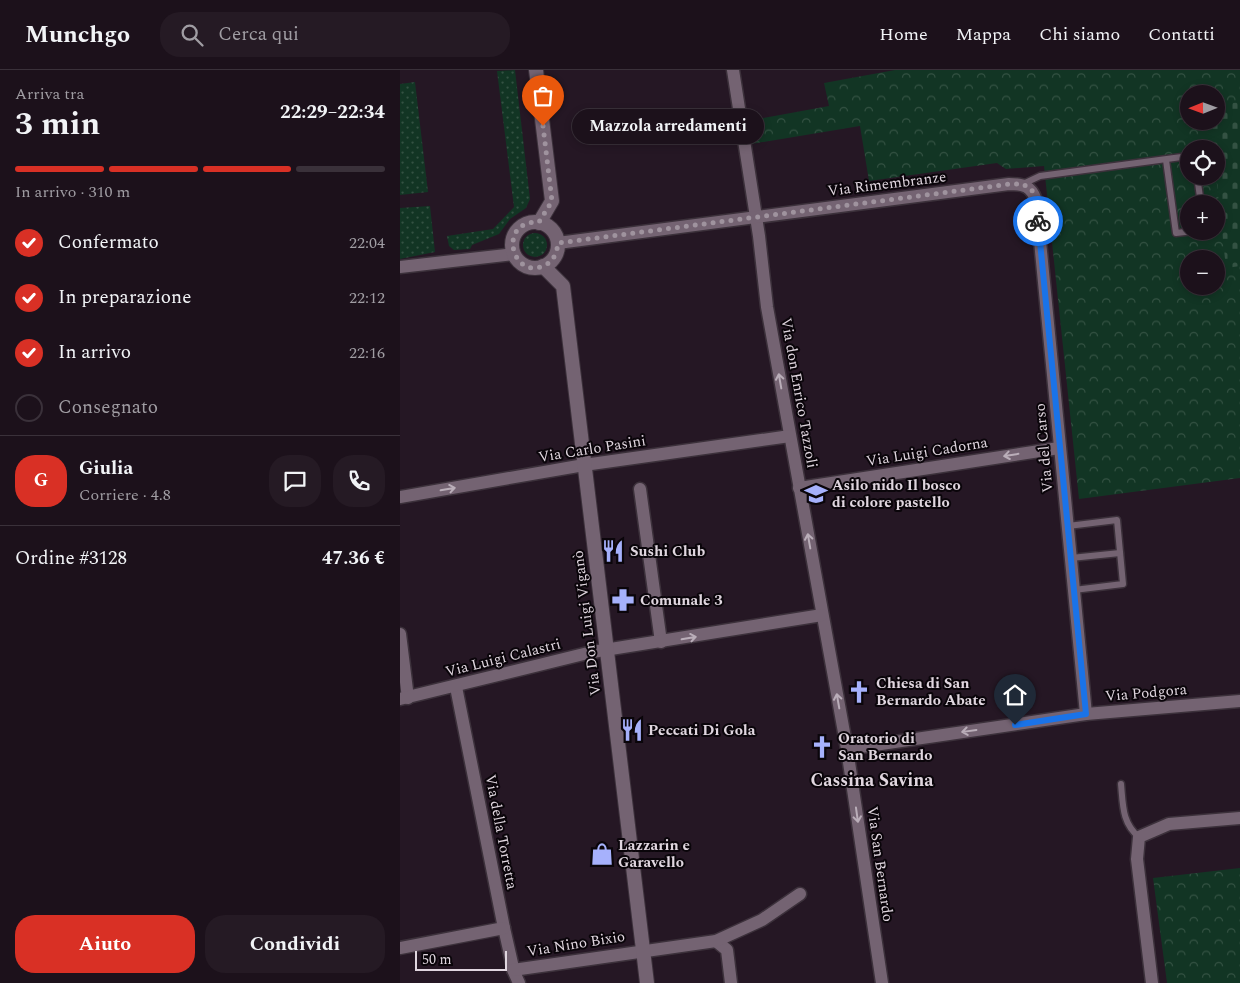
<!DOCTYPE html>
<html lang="it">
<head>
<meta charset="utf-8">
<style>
  body { margin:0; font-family:Spectral,serif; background:#251a24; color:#f1f3f6; height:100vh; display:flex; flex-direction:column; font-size:19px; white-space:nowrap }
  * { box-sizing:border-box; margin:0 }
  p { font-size:16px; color:#a09da3 }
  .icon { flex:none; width:28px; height:28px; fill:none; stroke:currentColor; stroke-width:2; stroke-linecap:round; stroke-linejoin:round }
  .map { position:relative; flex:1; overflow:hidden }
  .side { display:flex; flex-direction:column; background:#1c111b; width:400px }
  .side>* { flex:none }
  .needle { width:32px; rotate:269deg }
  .buttons { position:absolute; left:780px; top:15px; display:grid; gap:10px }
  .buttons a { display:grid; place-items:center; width:45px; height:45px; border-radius:50%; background:#1c111b; box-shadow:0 2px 8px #0003,0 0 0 1px #3a313a; font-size:25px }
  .scale { position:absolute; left:15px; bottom:12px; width:92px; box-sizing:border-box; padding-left:5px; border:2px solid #e0d6df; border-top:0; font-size:14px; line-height:18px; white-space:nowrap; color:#e0d6df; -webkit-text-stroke:4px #0a050a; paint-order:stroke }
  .pin { position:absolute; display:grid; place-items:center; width:42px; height:42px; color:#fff; margin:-51px -21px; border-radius:50% 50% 50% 0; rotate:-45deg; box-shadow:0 0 5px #0007 }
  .pin .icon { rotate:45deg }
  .courier { position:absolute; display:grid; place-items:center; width:50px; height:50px; margin:-25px; border:4px solid #1a73e8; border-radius:50%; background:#fff; color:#222; box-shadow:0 1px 6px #0007 }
  .bubble { position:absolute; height:35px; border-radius:18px; background:#1c111b; box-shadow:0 2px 8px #0003,0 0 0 1px #3a313a; font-size:16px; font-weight:700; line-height:35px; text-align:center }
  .head em { font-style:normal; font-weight:700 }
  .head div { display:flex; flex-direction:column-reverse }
  .head { display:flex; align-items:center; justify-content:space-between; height:85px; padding:0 15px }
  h1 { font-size:32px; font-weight:700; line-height:38px }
  .bar { display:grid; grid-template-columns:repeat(4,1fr); gap:8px 5px; align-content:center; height:60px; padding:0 15px }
  .bar i { height:6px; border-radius:4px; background:#3a313a }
  .bar .active { background:#d93025 }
  .bar p { grid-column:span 4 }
  .line { display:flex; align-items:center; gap:12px; padding:0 15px; border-top:1px solid #3a313a }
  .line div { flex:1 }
  .round { display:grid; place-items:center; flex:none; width:52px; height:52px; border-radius:20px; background:#251a24 }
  ol { padding:0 15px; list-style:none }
  li { display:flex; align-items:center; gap:15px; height:55px }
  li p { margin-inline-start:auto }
  li .icon { padding:5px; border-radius:50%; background:#d93025; color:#fff; stroke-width:4 }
  li:last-child { color:#a09da3 }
  li i { width:28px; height:28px; border:2px solid #3a313a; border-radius:50% }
  .action { display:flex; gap:10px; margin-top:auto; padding:10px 15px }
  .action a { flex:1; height:58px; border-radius:20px; background:#d93025; color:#fff; font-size:20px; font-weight:700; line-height:58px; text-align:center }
  .action a+a { background:#251a24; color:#f1f3f6 }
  header { display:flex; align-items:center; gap:30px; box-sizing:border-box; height:70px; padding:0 25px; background:#1c111b; border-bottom:1px solid #3a313a }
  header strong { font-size:24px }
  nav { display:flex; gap:28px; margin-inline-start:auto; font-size:18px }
  .search { width:350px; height:45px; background:#251a24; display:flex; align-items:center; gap:12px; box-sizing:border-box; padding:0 18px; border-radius:20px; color:#a09da3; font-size:19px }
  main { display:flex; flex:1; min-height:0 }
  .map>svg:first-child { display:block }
</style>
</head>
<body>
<header>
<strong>Munchgo</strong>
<div class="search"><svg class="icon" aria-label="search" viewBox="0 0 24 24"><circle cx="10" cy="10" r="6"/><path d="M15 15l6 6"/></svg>Cerca qui</div>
<nav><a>Home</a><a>Mappa</a><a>Chi siamo</a><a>Contatti</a></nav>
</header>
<main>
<section class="side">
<div class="head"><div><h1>3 min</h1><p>Arriva tra</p></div><em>22:29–22:34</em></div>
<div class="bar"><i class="active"></i><i class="active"></i><i class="active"></i><i></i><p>In arrivo · 310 m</p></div>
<ol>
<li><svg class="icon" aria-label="check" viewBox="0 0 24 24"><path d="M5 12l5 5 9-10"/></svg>Confermato<p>22:04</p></li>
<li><svg class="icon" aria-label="check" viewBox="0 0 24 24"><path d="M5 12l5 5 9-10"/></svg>In preparazione<p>22:12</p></li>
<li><svg class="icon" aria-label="check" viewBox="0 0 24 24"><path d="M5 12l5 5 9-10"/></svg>In arrivo<p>22:16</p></li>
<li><i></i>Consegnato</li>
</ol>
<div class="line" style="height:90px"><b class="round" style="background:#d93025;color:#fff">G</b><div><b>Giulia</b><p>Corriere · 4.8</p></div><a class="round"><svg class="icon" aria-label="chat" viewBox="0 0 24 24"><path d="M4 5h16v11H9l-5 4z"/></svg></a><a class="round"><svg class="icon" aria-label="phone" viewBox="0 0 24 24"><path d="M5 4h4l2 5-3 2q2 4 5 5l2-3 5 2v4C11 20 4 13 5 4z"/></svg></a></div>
<div class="line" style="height:65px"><div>Ordine #3128</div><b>47.36 €</b></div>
<div class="action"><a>Aiuto</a><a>Condividi</a></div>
</section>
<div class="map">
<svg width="840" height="913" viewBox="0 0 840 913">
  <defs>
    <pattern id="grass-dots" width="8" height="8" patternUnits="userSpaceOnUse" patternTransform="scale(1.25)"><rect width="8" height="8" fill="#123524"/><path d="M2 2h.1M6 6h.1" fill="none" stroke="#345243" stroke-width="1.8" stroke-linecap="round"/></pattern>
    <pattern id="forest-crowns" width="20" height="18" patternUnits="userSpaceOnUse" patternTransform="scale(1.25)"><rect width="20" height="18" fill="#123524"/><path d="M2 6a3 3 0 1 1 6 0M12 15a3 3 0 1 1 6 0" fill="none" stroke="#345243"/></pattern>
    <pattern id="cemetery-stones" width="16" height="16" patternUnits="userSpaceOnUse" patternTransform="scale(1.25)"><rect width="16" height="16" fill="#123524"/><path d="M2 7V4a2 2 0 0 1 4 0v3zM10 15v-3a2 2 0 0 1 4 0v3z" fill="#345243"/></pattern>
  </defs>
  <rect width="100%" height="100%" fill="#251724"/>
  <g fill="url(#grass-dots)">
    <polygon points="115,0 130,129 126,138 110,149 99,164 72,175 70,179 54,180 49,176 47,166 93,159 114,137 97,1"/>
    <polygon points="15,12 28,122 0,125 0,14"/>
    <polygon points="30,136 35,182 0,189 0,138"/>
    <circle cx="135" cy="175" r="12"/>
  </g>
  <g fill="url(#forest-crowns)" fill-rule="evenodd">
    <path d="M 495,0 L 840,0 L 840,408 L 679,429 L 644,96 L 606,99 L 597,93 L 469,111 L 460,56 L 351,74 L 347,51 L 429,36 L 424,13 ZM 789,24 L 816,24 L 816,51 L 789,51 ZM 789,79 L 816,79 L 816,106 L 789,106 ZM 789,134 L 816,134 L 816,161 L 789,161 ZM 789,189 L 816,189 L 816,216 L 789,216 Z"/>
    <polygon points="840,798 840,913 767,913 753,808"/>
  </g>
  <polygon fill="url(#cemetery-stones)" points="840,32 840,196 826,198 816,106 816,79 813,79 810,51 816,51 816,35"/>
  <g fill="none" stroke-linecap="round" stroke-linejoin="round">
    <defs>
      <g id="service">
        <polyline points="766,90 776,163 794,161"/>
        <polyline points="797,106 801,134"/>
        <polyline points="623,114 640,106 789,86"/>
        <polyline points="668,456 717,450 723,514 674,520"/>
        <polyline points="671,488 720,483"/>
        <path d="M 721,714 C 723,735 722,753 739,767"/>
      </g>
      <g id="minor">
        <polyline points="333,0 359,166 367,237 447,679 482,913"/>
        <path d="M 158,173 L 609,114 C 624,114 631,116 636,130 L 686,644"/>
        <polyline points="0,197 114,184"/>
        <polyline points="399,418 659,378"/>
        <polyline points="240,419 261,572"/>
        <polyline points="0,427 184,395 390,366"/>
        <polyline points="0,564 8,628"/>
        <polyline points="56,617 104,858 114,902 119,913"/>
        <polyline points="0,629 192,582 422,545"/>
        <polyline points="447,679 686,644 840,631"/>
        <polyline points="316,871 327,880 331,913"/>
        <polyline points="0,878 104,858"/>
        <polyline points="113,900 316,871 362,850 400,824"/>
        <polyline points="752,913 737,789 739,767 769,754 840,748"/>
      </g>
      <g id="tertiary">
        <polyline points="136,0 152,131 139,153"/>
        <circle cx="135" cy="175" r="23"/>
        <polyline points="143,196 163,216 247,913"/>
      </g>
    </defs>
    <use href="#service" stroke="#3c313b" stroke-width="9"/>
    <use href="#minor" stroke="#3c313b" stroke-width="15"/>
    <use href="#tertiary" stroke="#3c313b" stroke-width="16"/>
    <use href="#service" stroke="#746372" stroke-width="6"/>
    <use href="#minor" stroke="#746372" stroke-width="12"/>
    <use href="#tertiary" stroke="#746372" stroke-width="14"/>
  </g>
  <defs><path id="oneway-shaft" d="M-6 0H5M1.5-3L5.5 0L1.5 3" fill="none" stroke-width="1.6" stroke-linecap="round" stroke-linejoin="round" transform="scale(1.25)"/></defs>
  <g stroke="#baaeb9">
    <use href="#oneway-shaft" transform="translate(380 311) rotate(-100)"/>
    <use href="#oneway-shaft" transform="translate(611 385) rotate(171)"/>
    <use href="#oneway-shaft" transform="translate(48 419) rotate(-10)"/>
    <use href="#oneway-shaft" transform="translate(409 471) rotate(-100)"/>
    <use href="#oneway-shaft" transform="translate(289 568) rotate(-10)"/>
    <use href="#oneway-shaft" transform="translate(438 631) rotate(-100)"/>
    <use href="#oneway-shaft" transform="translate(569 661) rotate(172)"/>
    <use href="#oneway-shaft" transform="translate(457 745) rotate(82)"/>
  </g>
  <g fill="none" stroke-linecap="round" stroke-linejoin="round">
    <path stroke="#9f939e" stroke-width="5" stroke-dasharray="0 9" d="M 143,56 L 152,131 L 139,152 C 96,150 112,212 145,195 C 154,191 157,182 158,173 L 610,114 L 623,114 L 632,120 L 638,151"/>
    <polyline stroke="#1a73e8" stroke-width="6" points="615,655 686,644 638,151"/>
  </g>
  <defs>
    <symbol id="school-bare" viewBox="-9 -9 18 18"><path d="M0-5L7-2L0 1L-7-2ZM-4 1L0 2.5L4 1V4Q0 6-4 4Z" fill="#a6b1fc" stroke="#0a050a" stroke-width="2.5" paint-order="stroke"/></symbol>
    <symbol id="restaurant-bare" viewBox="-9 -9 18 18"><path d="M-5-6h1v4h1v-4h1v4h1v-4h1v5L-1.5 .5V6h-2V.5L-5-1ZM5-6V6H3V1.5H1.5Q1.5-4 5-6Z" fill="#a6b1fc" stroke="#0a050a" stroke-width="2.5" paint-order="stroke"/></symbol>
    <symbol id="pharmacy-bare" viewBox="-9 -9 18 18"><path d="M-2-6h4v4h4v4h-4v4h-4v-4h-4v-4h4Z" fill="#a6b1fc" stroke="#0a050a" stroke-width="2.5" paint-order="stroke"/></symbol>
    <symbol id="church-bare" viewBox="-9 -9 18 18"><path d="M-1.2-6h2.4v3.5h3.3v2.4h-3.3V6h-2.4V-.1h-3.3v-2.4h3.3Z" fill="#a6b1fc" stroke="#0a050a" stroke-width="2.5" paint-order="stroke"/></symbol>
    <symbol id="shop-bare" viewBox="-9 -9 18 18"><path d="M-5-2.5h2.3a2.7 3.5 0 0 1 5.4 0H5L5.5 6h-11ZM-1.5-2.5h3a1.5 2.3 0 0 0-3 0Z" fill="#a6b1fc" stroke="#0a050a" stroke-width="2.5" paint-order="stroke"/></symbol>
  </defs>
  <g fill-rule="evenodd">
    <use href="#school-bare" x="400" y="408" width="32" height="32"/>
    <use href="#restaurant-bare" x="197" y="465" width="32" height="32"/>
    <use href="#pharmacy-bare" x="207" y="514" width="32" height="32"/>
    <use href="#church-bare" x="443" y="606" width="32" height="32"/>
    <use href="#restaurant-bare" x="216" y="644" width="32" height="32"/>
    <use href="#church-bare" x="406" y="661" width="32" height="32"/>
    <use href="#shop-bare" x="186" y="768" width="32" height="32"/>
  </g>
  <g text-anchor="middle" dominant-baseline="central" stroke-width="4" stroke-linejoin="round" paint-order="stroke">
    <g font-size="15" fill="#e0d6df" stroke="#0a050a">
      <text transform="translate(487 114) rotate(-7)">Via Rimembranze</text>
      <text transform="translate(399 323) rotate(80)">Via don Enrico Tazzoli</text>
      <text transform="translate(644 378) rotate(-95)">Via del Carso</text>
      <text transform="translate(192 379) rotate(-9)">Via Carlo Pasini</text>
      <text transform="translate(527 382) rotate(-9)">Via Luigi Cadorna</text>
      <text transform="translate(187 553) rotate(-97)">Via Don Luigi Viganò</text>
      <text transform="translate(103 588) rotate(-14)">Via Luigi Calastri</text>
      <text transform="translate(746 623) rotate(-5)">Via Podgora</text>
      <text transform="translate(101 762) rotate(79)">Via della Torretta</text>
      <text transform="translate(480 794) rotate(82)">Via San Bernardo</text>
      <text transform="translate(176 874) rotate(-9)">Via Nino Bixio</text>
    </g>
    <g font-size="15" font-weight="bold" fill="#e0d6df" stroke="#0a050a" text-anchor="start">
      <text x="432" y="415">Asilo nido Il bosco<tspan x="432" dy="17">di colore pastello</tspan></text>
      <text x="230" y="481">Sushi Club</text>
      <text x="240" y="530">Comunale 3</text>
      <text x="476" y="613">Chiesa di San<tspan x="476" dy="17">Bernardo Abate</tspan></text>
      <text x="248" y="660">Peccati Di Gola</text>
      <text x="438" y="668">Oratorio di<tspan x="438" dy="17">San Bernardo</tspan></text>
      <text x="218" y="775">Lazzarin e<tspan x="218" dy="17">Garavello</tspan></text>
    </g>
    <g font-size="18" font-weight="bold" fill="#e0d6df" stroke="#0a050a">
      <text x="472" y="710">Cassina Savina</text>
    </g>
  </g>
</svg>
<div class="buttons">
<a><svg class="needle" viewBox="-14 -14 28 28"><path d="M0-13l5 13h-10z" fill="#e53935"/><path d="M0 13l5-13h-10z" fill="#a09da3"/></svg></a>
<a><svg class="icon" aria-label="locate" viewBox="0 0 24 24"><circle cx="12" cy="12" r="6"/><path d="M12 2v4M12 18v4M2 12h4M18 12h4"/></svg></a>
<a>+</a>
<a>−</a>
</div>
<div class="scale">50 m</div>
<div class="pin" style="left:143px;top:56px;background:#ea580c"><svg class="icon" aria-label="bag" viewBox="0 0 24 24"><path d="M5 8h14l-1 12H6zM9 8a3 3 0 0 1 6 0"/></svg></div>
<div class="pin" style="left:615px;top:655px;background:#1f2937"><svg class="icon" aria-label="home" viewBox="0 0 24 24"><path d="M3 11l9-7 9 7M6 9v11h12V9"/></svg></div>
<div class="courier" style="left:638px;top:151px"><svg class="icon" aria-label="bike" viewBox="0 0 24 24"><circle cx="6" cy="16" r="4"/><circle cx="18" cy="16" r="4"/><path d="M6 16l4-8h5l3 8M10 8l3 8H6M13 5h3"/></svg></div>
<div class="bubble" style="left:172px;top:39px;width:192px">Mazzola arredamenti</div>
</div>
</main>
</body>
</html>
